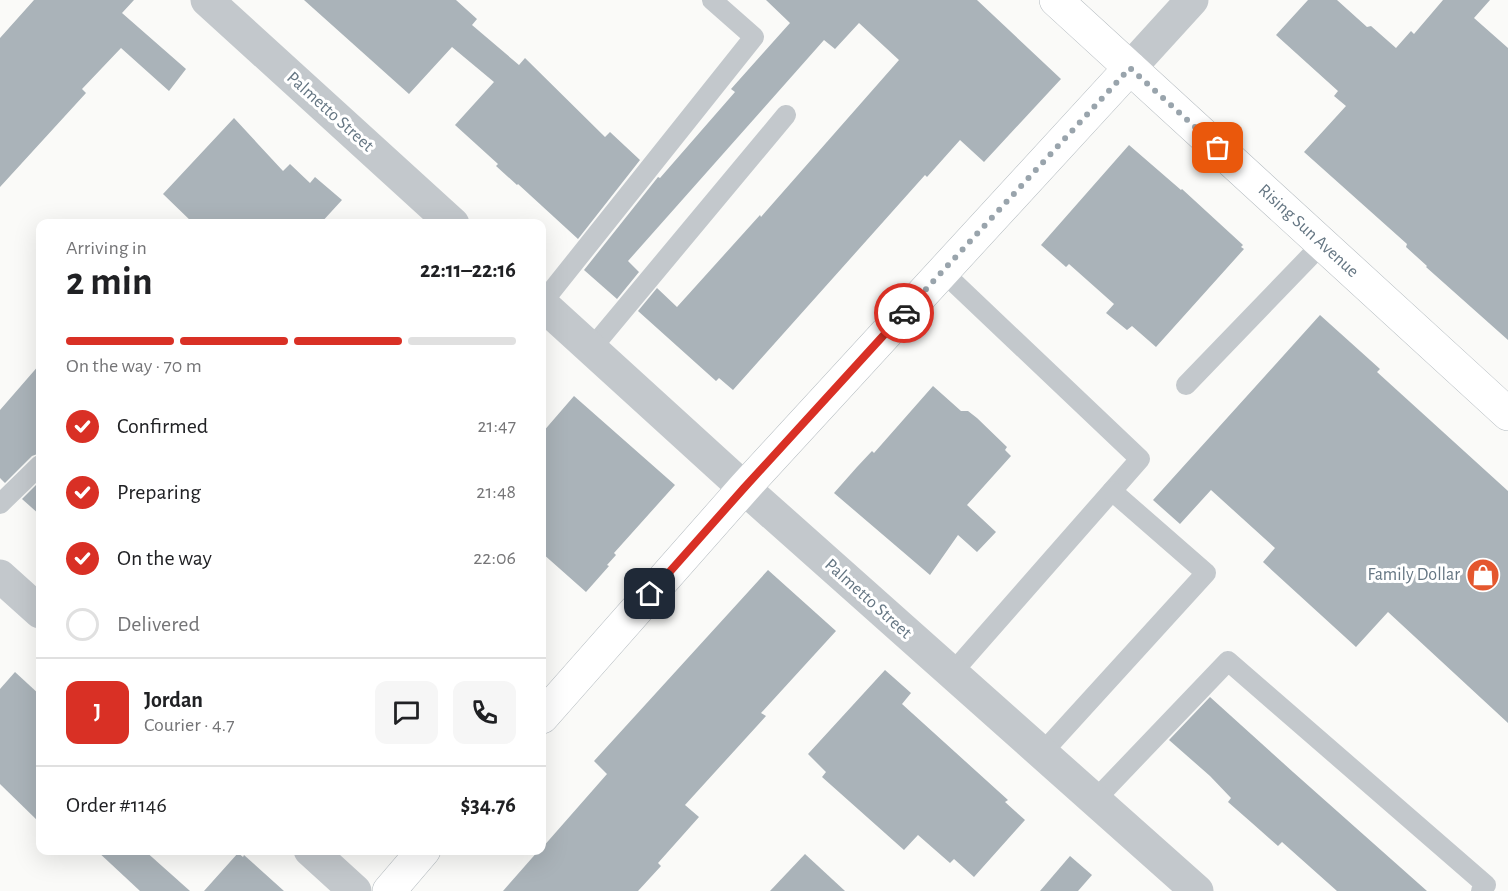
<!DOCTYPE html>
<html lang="en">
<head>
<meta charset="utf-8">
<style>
  body { margin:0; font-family:"Alegreya Sans",sans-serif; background:#f6f6f6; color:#202124; height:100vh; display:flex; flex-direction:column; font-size:22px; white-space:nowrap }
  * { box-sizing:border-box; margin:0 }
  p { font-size:20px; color:#757577 }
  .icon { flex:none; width:33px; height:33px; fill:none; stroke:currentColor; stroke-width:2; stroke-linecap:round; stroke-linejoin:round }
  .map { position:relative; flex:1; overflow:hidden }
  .drawer { position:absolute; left:36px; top:219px; width:510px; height:636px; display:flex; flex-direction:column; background:#fff; border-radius:12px; box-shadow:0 6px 24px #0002 }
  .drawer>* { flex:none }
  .pin { position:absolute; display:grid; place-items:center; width:51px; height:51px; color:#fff; margin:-26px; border-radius:12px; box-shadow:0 3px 9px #0006 }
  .courier { position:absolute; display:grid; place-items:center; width:60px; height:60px; margin:-30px; border:4px solid #d93025; border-radius:50%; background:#fff; color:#222; box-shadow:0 2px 8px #0007 }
  .overview em { font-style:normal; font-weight:700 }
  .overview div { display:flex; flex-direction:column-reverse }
  .overview { display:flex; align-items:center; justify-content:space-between; height:102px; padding:0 30px }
  h1 { font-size:39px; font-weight:700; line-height:45px }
  .bar { display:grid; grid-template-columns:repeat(4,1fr); gap:9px 6px; align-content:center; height:72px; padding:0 30px }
  .bar i { height:8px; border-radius:4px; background:#e0e0e0 }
  .bar .on { background:#d93025 }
  .bar p { grid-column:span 4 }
  .line { display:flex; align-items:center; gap:15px; padding:0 30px; border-top:2px solid #e0e0e0 }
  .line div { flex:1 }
  .round { display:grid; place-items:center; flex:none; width:63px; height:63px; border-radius:12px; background:#f6f6f6 }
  ol { padding:0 30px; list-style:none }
  li { display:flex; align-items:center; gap:18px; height:66px }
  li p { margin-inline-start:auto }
  li .icon { padding:6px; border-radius:50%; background:#d93025; color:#fff; stroke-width:4 }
  li:last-child { color:#757577 }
  li i { width:33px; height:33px; border:3px solid #e0e0e0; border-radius:50% }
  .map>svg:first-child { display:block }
</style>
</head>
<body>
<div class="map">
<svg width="1508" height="891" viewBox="0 0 1508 891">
  <rect width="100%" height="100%" fill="#fafaf8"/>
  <g fill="#aab3b9">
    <polygon points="34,0 134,0 122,13 186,69 169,91 121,48 82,89 86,93 0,187 0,38"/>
    <polygon points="304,0 456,0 477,19 472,25 519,65 525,58 605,137 610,132 640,160 578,239 518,184 517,185 496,166 498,164 455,125 494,82 452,47 409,94"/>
    <polygon points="766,0 977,0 1061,79 984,162 960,140 927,177 925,175 733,390 719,378 716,381 638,311 657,288 677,307 760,215 761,217 899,60 859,23 835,49 824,40 628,261 639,272 617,299 584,270 658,177 660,178 735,92 731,89 790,23"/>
    <polygon points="1308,0 1337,0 1367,27 1371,26 1396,48 1411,31 1414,34 1443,0 1490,0 1474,18 1508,48 1508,340 1426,267 1427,266 1406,247 1407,244 1304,152 1346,106 1334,96 1338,91 1276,35"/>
    <polygon points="234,118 283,171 290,164 310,183 315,177 342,200 320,224 194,224 163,194"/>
    <polygon points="1129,145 1181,190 1182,189 1243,245 1241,247 1244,249 1156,347 1132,326 1127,330 1106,313 1114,304 1069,264 1066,267 1041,245"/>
    <polygon points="1320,315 1380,369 1377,372 1508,491 1508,723 1388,612 1356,647 1263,562 1275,548 1211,490 1180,524 1153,500"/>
    <polygon points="40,364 40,453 32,456 5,483 0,478 0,410"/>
    <polygon points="933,386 961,411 968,411 977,418 1007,447 1005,450 1011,456 967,505 996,532 977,552 958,535 930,575 834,493 857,467 872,451 874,453"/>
    <polygon points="574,396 675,485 614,553 616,555 607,565 609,566 586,592 542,553 542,433"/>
    <polygon points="40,481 40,515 22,499"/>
    <polygon points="768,570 836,631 761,713 766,716 685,805 699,817 658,863 661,866 638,891 503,891 539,850 542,850 542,848 607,774 594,761"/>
    <polygon points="885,670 911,693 902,704 1008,800 1005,802 1025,820 974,877 954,859 950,863 918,835 904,850 822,777 826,772 808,754"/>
    <polygon points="15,672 40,695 40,823 0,784 0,689"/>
    <polygon points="1210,697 1293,772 1427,891 1337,891 1282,842 1278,846 1252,823 1228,802 1231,798 1210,776 1169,740"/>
    <polygon points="96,850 144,850 190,891 140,891"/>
    <polygon points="238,853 243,857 244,855 284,891 204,891"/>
    <polygon points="805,854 845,891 770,891"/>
    <polygon points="1070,856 1092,875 1078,891 1040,891"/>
  </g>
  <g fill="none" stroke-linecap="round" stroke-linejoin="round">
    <defs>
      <g id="secondary">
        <path id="s1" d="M 1056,0 L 1508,414"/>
        <polyline points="542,717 744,488 1130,68"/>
        <polyline points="389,891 424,850"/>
      </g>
    </defs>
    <use href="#secondary" stroke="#b3babf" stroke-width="34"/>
    <g stroke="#c3c8cc" stroke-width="20">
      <polyline points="943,272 1140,459 952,673"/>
      <polyline points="542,303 754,37 712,0"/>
      <polyline points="591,349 786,115"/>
      <polyline points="1186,385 1322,244"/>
      <polyline points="0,504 40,465"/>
      <polyline points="1042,753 1206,573 1112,491"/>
      <polyline points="1095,800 1228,661 1486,885 1481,891"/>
    </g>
    <g stroke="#c3c8cc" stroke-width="33">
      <polyline points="207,0 453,224"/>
      <polyline points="542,304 744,488 1197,891"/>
      <polyline points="0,576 40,612"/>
      <polyline points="310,850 355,891"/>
    </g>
    <polyline stroke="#c3c8cc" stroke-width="33" points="1130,68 1192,0"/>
    <use href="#secondary" stroke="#fff" stroke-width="33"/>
  </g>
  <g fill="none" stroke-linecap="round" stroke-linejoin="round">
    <polyline stroke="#99a4ac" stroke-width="6" stroke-dasharray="0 10.8" points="904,313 1130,68 1218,148"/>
    <polyline stroke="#d93025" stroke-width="8" points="650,594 744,488 904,313"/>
  </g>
  <defs>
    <symbol id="shop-disc" viewBox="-11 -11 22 22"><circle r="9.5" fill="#e4572e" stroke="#fff"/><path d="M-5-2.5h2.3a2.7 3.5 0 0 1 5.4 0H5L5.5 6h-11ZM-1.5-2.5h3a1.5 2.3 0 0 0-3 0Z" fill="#fff"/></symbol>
  </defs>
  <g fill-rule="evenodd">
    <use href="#shop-disc" x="1464" y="556" width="38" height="38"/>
  </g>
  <g text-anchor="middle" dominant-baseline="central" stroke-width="6" stroke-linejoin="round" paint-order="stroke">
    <g font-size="18" fill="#657683" stroke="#fff">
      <text transform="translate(330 112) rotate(42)">Palmetto Street</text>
      <text stroke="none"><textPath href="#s1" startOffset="342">Rising Sun Avenue</textPath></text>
      <text transform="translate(868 599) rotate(42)">Palmetto Street</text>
    </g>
    <g font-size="18" fill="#657683" stroke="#fff" text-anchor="end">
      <text x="1460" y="575">Family Dollar</text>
    </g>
  </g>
</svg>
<div class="pin" style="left:1218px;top:148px;background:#ea580c"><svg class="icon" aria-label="bag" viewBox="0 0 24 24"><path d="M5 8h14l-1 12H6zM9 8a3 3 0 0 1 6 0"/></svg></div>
<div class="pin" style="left:650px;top:594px;background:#1f2937"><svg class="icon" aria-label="home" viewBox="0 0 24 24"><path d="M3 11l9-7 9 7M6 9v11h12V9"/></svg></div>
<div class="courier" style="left:904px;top:313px"><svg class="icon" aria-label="car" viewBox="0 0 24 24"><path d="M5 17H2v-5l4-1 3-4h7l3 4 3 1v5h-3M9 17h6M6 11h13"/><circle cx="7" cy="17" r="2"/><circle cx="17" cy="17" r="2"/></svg></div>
<section class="drawer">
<div class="overview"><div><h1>2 min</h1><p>Arriving in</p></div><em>22:11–22:16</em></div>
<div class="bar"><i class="on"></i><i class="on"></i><i class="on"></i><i></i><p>On the way · 70 m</p></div>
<ol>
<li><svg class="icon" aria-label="check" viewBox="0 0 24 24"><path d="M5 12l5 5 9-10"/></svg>Confirmed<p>21:47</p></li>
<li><svg class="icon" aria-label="check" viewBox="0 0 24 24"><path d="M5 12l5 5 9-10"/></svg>Preparing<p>21:48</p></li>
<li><svg class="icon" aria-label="check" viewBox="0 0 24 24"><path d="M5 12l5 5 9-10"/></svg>On the way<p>22:06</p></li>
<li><i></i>Delivered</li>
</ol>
<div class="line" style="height:108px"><b class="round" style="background:#d93025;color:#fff">J</b><div><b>Jordan</b><p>Courier · 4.7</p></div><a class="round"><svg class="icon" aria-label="chat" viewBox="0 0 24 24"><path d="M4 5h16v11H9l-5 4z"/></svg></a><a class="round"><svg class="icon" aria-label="phone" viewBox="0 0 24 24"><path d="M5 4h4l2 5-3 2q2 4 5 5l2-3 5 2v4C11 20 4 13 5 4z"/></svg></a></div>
<div class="line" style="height:78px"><div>Order #1146</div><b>$34.76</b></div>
</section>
</div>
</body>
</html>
